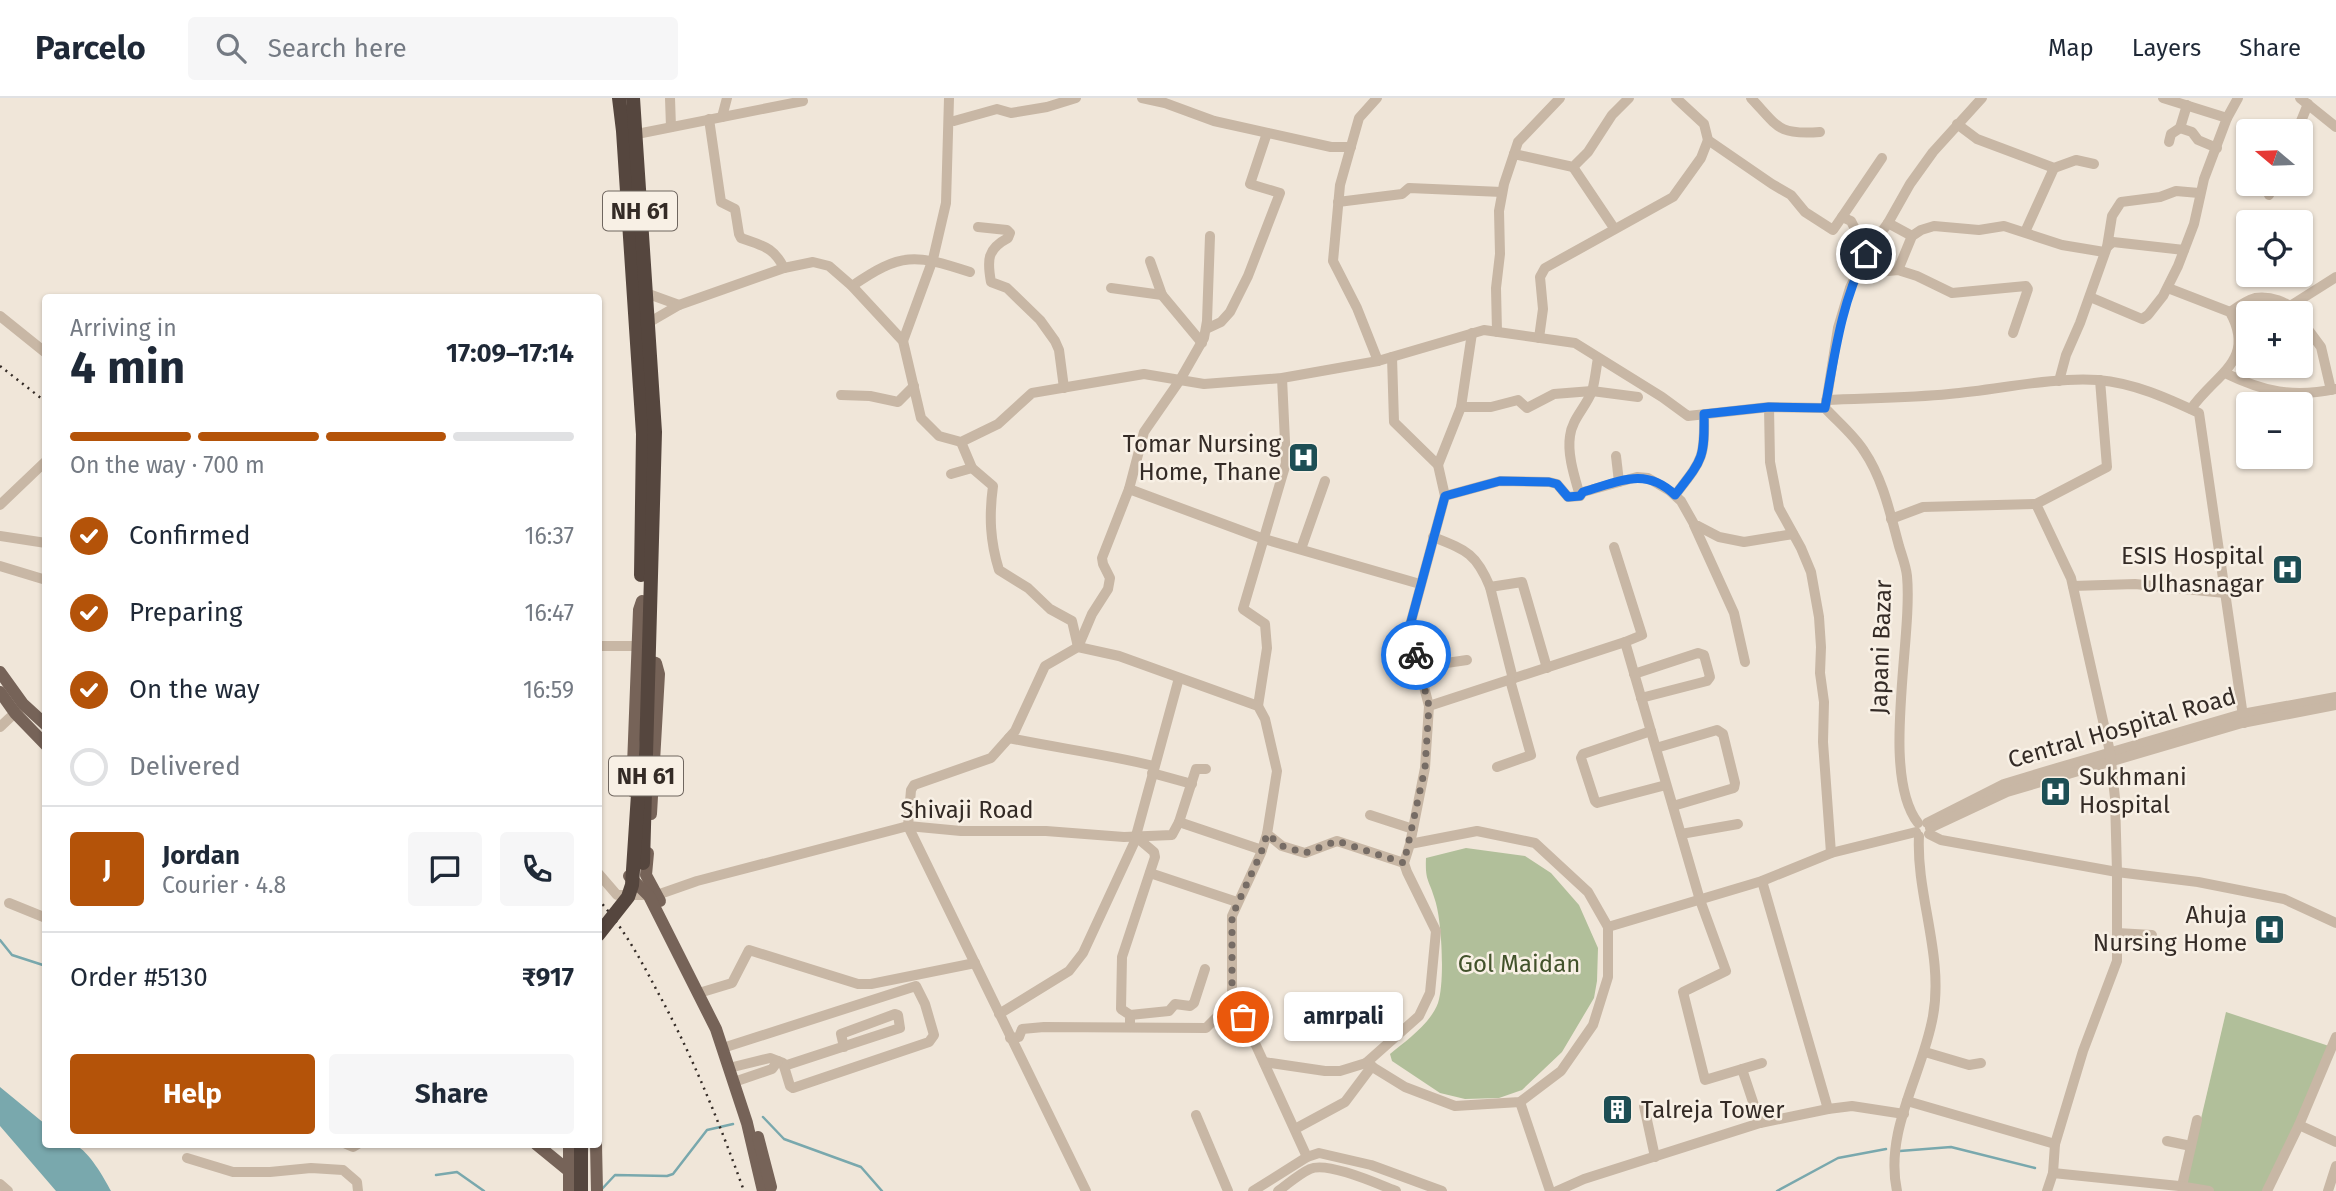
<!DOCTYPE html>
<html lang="en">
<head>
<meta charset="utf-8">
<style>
  body { margin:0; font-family:"Fira Sans",sans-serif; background:#f6f6f7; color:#1f2937; height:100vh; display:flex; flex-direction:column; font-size:26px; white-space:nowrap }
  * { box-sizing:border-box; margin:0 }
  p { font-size:23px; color:#747a83 }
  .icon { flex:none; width:38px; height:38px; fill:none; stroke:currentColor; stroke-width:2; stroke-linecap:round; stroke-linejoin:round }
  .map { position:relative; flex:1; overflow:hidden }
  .drawer { position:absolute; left:42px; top:196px; width:560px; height:854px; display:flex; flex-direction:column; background:#fff; border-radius:7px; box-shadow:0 2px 5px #0004 }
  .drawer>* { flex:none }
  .needle { width:46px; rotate:289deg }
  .buttons { position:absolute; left:2236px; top:21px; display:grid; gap:14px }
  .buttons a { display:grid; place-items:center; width:77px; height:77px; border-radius:7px; background:#fff; box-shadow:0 2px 5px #0004; font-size:35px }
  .pin { position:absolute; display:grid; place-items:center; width:60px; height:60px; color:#fff; margin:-30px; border:4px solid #fff; border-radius:50%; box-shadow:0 2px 7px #0007 }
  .courier { position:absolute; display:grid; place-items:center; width:70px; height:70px; margin:-35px; border:5px solid #1a73e8; border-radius:50%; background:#fff; color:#222; box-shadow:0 2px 9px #0007 }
  .bubble { position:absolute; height:49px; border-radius:7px; background:#fff; box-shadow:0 2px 5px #0004; font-size:23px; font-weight:700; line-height:49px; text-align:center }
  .headline em { font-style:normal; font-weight:700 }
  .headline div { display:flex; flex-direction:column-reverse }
  .headline { display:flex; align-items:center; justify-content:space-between; height:119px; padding:0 28px }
  h1 { font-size:46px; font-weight:700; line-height:52px }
  .bar { display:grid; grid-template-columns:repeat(4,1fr); gap:10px 7px; align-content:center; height:84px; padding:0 28px }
  .bar i { height:9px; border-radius:5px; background:#e0e1e3 }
  .bar .current { background:#b45309 }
  .bar p { grid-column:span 4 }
  .line { display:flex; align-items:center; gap:18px; padding:0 28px; border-top:2px solid #e0e1e3 }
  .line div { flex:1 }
  .round { display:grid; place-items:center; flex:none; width:74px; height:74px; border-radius:7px; background:#f6f6f7 }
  ol { padding:0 28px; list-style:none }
  li { display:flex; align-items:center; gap:21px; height:77px }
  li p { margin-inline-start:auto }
  li .icon { padding:7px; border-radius:50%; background:#b45309; color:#fff; stroke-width:4 }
  li:last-child { color:#747a83 }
  li i { width:38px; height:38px; border:4px solid #e0e1e3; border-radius:50% }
  .primary-button { display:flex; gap:14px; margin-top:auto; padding:14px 28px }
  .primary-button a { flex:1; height:80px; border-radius:7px; background:#b45309; color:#fff; font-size:28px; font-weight:700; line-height:80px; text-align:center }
  .primary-button a+a { background:#f6f6f7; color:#1f2937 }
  header { display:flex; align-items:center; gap:42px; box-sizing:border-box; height:98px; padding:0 35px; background:#fff; border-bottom:2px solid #e0e1e3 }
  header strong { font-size:33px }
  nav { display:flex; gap:38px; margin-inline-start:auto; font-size:24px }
  .search { width:490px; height:63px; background:#f6f6f7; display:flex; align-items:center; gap:18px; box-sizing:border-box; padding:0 24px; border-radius:7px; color:#747a83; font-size:26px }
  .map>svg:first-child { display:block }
</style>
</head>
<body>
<header>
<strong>Parcelo</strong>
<div class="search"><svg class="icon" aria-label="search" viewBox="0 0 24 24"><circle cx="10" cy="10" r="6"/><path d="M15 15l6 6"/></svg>Search here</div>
<nav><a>Map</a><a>Layers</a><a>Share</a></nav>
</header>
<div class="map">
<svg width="2336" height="1093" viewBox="0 0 2336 1093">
  <rect width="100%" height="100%" fill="#f0e6d9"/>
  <g fill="#b1bf9a">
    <path d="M 1466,750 L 1525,758 L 1551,775 L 1579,807 L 1598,850 L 1597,883 L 1594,900 L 1562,954 L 1522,992 L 1499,1000 L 1465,1001 L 1440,995 L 1392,963 L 1390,956 C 1406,943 1431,925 1438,905 C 1445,884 1442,823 1435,802 C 1429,781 1425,784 1426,760 Z"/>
    <polygon points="2226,914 2332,949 2266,1093 2200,1093 2185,1089"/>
  </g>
  <path fill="#79a8ad" d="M 0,989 L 45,1026 L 46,1046 C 54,1046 67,1044 75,1047 C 89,1053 104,1080 111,1093 L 56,1093 L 0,1028 Z"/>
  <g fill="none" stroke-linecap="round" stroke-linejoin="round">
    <g stroke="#79a8ad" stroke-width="2.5">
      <polyline points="0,842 12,857 46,868"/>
      <polyline points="763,1019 784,1041 861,1069 882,1093"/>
      <polyline points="1900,1053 1951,1049 2035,1070"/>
      <polyline points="436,1077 457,1074 484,1093"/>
      <polyline points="601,1092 615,1077 667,1078 673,1076 707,1032 733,1026"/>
      <polyline points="1777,1093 1838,1060 1886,1051"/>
    </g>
    <g stroke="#c8b7a5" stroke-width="10">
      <polyline points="670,0 671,29"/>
      <polyline points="1142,0 1165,5 1214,23 1331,49 1351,49"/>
      <polyline points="1377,0 1359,20 1340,87 1333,163 1357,210 1378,263"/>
      <polyline points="1676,0 1704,26 1708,42 1772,86 1791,97 1805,114 1833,132 1842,119 1851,123 1857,135 1872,145"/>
      <path d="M 1751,0 C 1779,30 1778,37 1820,34"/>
      <polyline points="2163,0 2227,20"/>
      <polyline points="2300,0 2336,29"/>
      <polyline points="722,19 727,0"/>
      <path d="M 709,21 L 721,104 L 735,111 L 739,136 L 741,140 C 762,148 773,148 784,170"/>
      <polyline points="954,23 997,11 1011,15 1047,9 1076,0"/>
      <polyline points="1957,26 1977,41 2054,70 2076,62 2094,66"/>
      <polyline points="2180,30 2187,7"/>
      <polyline points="2297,33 2308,6"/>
      <polyline points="632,37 803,3"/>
      <polyline points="2169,44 2171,36 2180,30 2192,34 2198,42 2217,50"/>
      <polyline points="1514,56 1518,44 1560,0"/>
      <polyline points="1573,69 1614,130"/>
      <polyline points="2269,97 2274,86"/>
      <polyline points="1338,104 1402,96 1409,90 1502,94"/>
      <polyline points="1842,119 1882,60"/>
      <polyline points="1888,125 1912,138"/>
      <path d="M 978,129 L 1007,132 L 1010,135 L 1008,140 C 987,151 987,162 991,184 L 1007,190 L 1040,222 L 1055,243 L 1059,252 L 1064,290"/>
      <polyline points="2025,134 2054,70"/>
      <polyline points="2107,149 2113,144 2184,152"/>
      <polyline points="1150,163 1162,197"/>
      <polyline points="1860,168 1879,174 1898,172 1917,178 1952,195 2026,188 2028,191 2013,235"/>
      <polyline points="1898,172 1912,138 1921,132 1934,128 1979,132 2004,128 2062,147 2104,154"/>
      <path d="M 852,188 C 901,154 915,156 970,174"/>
      <polyline points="1111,190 1162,197 1202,245"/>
      <path d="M 2168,190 L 2230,214 C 2257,263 2215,276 2191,311"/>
      <polyline points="643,194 679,207"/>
      <polyline points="2090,199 2142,221 2148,217 2163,198 2178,168 2194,126 2204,81 2227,20 2238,0"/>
      <path d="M 2230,214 C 2237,209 2247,202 2255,200 C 2270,198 2288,203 2296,215"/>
      <polyline points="2279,215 2336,179"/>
      <polyline points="0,218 46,255"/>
      <polyline points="2301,222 2321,249 2331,292"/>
      <polyline points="642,225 648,225 679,207 784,170 813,164 829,168 852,188 903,243 921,320 939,338 961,344 998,326 1032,295 1144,276 1204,286 1282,280 1378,263 1484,232 1575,245 1662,299 1688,318 1769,309 1825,310"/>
      <polyline points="1206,231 1221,224 1230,214 1248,178 1280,95 1250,86 1267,35"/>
      <polyline points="1497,234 1496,190 1500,156 1499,113 1504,86 1514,56 1573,69 1588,54 1612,17 1629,0"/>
      <polyline points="2239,237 2249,232"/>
      <polyline points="1539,240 1543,211 1540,179 1545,170 1673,99 1701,60 1708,42"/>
      <polyline points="903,243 933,161 946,105 949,0"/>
      <polyline points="1392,259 1394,324 1438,367 1445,398 1409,531 1429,608 1425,670 1410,746"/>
      <path d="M 2225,275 C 2264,294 2293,300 2336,291"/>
      <polyline points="2059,283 2066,257 2080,225 2107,149 2112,118 2121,104 2160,99 2176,93 2199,95"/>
      <polyline points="841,297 870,298 898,304 914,288"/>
      <path d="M 1826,302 C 1867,300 1909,300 1949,296 C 1999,292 2048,279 2098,282 C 2134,285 2167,300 2199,315 L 2244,625"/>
      <polyline points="1826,306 1838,230 1850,190 1866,156 1888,125 1910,86 1933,54 1982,0"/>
      <polyline points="1461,309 1491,309 1518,302 1527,310 1554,296 1592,293 1638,299"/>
      <polyline points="1769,309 1770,364 1779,410 1801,450 1811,474 1819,519 1821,549 1820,575 1824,604 1823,644 1831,755"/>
      <path d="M 1825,310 C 1838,324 1854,337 1864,353 C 1883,381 1890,415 1899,448 C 1902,458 1906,468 1907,478 C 1913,541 1880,676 1918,725"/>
      <path d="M 961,344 L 972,370 L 993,388 C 989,418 990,443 999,472 L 1028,490 L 1050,511 L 1072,523 L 1078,549"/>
      <polyline points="1616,358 1619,384"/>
      <polyline points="1438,367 1461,309 1472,235"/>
      <polyline points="951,376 972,370"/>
      <polyline points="1129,391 1264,441 1420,486"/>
      <path d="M 1675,397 C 1702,362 1705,361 1704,316"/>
      <polyline points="1445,398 1500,383 1549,384 1557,386 1568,399 1580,398 1583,394 1637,379 1648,380 1670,393 1681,403 1694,426 1719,439 1744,444 1793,436"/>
      <path d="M 1580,398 C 1575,380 1567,357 1570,338 C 1572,321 1586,309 1592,293 C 1595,283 1596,271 1598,260"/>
      <polyline points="0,407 46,363"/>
      <polyline points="1891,421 1923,409 2036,406"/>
      <polyline points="1694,427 1734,515 1745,564"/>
      <polyline points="0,438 46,445"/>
      <path d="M 1433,439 C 1466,452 1476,455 1490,489 L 1513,581"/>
      <polyline points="1614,449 1642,537 1625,544"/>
      <polyline points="1301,451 1325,383"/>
      <polyline points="0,468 46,482"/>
      <polyline points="2073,488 2135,486 2225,495"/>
      <polyline points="1490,489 1522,484 1547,570"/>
      <polyline points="598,548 642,548"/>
      <polyline points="1078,549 1092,516 1108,491 1110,480 1103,466 1102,460 1129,391 1144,334 1180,282 1204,240 1207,223 1210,138"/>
      <polyline points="1419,569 1467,562"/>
      <polyline points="1634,576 1698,555 1704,557 1710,579 1707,583 1641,600"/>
      <polyline points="1258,608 1267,550 1265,526 1243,511 1286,365 1282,280"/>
      <polyline points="1429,608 1625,544 1700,802 1726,873 1683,894 1705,982 1742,971 1760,1025"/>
      <polyline points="0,629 20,610"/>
      <polyline points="1651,633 1583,656 1581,660 1595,703 1597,705 1666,687"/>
      <path d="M 1009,640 C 1057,650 1106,656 1154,668"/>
      <polyline points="1656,650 1717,632 1723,636 1735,685 1734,690 1673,708"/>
      <polyline points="1497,669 1531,657 1510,582"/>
      <polyline points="1152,675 1192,686"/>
      <polyline points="1370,717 1413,731"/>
      <polyline points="1179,724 1262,752"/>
      <polyline points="1927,725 2004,686 2057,670 2242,616 2336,599"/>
      <polyline points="1930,730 2007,694 2242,625 2336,607"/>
      <polygon points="1477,733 1535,745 1588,794 1608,829 1608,879 1593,927 1561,973 1520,1004 1455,1008 1405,989 1366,965 1419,918 1430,895 1436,833 1407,774 1404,765 1410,746"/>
      <polyline points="1267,736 1261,755 1232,818 1232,904 1243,919 1307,1059"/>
      <polyline points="1681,736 1738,726"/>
      <polyline points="1929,736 1941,742 2117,774 2198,784 2284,801 2336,825"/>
      <polyline points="598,775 617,797 657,797 697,783 908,728 961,733 1046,733 1124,739 1172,737 1179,724 1196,671 1206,671"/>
      <polyline points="1150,775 1237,804"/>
      <polyline points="1762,783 1828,1011"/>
      <polyline points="9,805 46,820"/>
      <polyline points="1608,829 1762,783 1831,755 1916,734"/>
      <polyline points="2117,835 2152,837"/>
      <polyline points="699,895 732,885 749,852 858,886 871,886 975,865"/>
      <polyline points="999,916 1069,873 1083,855 1134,745 1179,580"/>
      <polyline points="1130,917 1169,913 1175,906 1190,908 1194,905 1205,871"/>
      <polyline points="1130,929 1130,917 1121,911 1122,859 1155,759 1154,754 1135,738"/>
      <polyline points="1010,940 1019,939 1022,931 1044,929 1206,930 1232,904"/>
      <polyline points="1925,954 1969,967 1981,965"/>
      <polyline points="1264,964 1325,973 1340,973 1366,965"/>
      <polyline points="784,968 900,930 898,917 895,916 841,936 844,949"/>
      <polyline points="729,970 770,960 783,965 790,988 793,990 929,944 934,937 925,906 916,888 729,948"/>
      <polyline points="1742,971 1762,965"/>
      <polyline points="734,984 772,971 778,963"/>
      <polyline points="1907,1003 2055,1046"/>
      <polyline points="1520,1004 1550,1093"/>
      <polyline points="1644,1008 1655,1059"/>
      <polyline points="1196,1017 1228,1093"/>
      <polyline points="2299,1027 2336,1044"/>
      <polyline points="1295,1031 1345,1004 1372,968"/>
      <polyline points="2167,1043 2191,1048"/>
      <polyline points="346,1046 353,1049 358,1046"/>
      <polyline points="187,1060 233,1074 270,1074 311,1070 343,1072 357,1084 358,1093"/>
      <polyline points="2053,1075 2055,1046 2083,953 2117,863 2117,774 2115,700 2110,654 2071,480 2036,406 2107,369 2100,282"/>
      <polyline points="0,1086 8,1093"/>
      <polyline points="2182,1088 2197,1022"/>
      <polyline points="1086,1093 908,728 911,692 914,687 991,660 1015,633 1045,568 1078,549 1119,558 1258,608 1265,621 1277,673 1267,736 1282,748 1305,755 1337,743 1404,765"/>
      <polyline points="1253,1093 1307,1059 1319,1055 1371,1067 1442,1093"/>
      <path d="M 1278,1093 C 1288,1086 1299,1076 1310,1071 C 1327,1063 1378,1086 1396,1093"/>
      <polyline points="1557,1093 1584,1081 1760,1025 1828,1011 1852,1008 1904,1016"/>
      <path d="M 1897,1093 C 1884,1032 1923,976 1933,918 C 1944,858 1916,797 1919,738"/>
      <polyline points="2047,1093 2053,1075 2179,1088 2209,1093"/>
      <polyline points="2267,1093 2299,1027 2336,939"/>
      <polyline points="2328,1093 2336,1068"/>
    </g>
    <g stroke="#766358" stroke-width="12">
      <polyline points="649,563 656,565 659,576 651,716"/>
      <polyline points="0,574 23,606 46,627"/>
      <polyline points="0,594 15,615 46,647"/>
      <polyline points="632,693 639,512 642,503"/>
      <polyline points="648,755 646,777 660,803"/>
      <polyline points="629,778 649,798 716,931 747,1025 763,1093"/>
      <polyline points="758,1039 771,1089"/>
      <polyline points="536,1046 569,1073"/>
      <polyline points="569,1046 569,1093"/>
      <polyline points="596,1046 597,1093"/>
    </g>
    <g stroke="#55463e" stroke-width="14">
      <polyline points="619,0 623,33 643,336 641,477"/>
      <polyline points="633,0 655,334 643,765"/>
      <polyline points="581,1093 581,1046"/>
    </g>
    <g stroke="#342b26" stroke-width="2.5" stroke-dasharray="2 5" stroke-linecap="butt">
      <polyline points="0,268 46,304"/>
      <path d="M 598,801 C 622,828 640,860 656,891 C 692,956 719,1024 744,1093"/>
    </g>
    <polyline stroke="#55463e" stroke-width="14" points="598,837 628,799 632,787 639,681"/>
  </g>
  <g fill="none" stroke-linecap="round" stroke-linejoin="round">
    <polyline stroke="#766c65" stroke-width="7" stroke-dasharray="0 12.6" points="1243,919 1232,904 1232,818 1261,755 1267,736 1282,748 1305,755 1337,743 1404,765 1425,670 1429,608 1416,557"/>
    <path stroke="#1a73e8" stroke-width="9" d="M 1416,557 L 1409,531 L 1445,398 L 1500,383 L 1549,384 L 1557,386 L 1568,399 L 1580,398 L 1583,394 C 1618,384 1645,368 1675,397 C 1702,362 1705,361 1704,316 L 1769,309 L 1825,310 C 1835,255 1841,206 1866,156"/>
  </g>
  <defs>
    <symbol id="hospital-square" viewBox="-11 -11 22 22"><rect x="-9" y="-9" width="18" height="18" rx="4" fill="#1d4e54" stroke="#f8f0e5"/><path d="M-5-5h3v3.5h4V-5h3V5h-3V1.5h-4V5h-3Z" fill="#fff"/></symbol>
    <symbol id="building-square" viewBox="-11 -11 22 22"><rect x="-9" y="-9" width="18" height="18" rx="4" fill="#1d4e54" stroke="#f8f0e5"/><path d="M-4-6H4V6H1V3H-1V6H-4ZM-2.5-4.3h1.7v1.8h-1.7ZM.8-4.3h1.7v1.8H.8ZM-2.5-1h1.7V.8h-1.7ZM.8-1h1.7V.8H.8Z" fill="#fff"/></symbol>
  </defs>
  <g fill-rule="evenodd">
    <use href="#hospital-square" x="1286" y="342" width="35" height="35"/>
    <use href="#hospital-square" x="2270" y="454" width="35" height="35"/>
    <use href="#hospital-square" x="2038" y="676" width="35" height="35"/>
    <use href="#hospital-square" x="2252" y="814" width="35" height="35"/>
    <use href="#building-square" x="1600" y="994" width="35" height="35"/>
  </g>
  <g text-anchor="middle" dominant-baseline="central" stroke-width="5" stroke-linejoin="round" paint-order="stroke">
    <g fill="#f8f0e5" stroke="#6f665f" stroke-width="2">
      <rect x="603" y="93.5" width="74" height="39" rx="5"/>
      <rect x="609" y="658.5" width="74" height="39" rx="5"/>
    </g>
    <g font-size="23" font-weight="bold" fill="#342b26">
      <text x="640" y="113">NH 61</text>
      <text x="646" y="678">NH 61</text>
    </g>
    <g font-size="24" fill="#342b26" stroke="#f8f0e5" text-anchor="end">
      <text x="1281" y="346">Tomar Nursing<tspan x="1281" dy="28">Home, Thane</tspan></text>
      <text x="2264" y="458">ESIS Hospital<tspan x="2264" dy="28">Ulhasnagar</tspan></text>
      <text x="2079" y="679" text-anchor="start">Sukhmani<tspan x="2079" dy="28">Hospital</tspan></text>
      <text x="2247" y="817">Ahuja<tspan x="2247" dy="28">Nursing Home</tspan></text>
      <text x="1641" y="1012" text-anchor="start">Talreja Tower</text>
    </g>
    <g font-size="24" fill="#342b26" stroke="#f8f0e5">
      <text transform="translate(1881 549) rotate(-88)">Japani Bazar</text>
      <text transform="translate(2122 630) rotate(-16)">Central Hospital Road</text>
      <text x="967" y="712">Shivaji Road</text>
    </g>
    <g font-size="24" fill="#42522b" stroke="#f8f0e5">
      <text x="1519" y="866">Gol Maidan</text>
    </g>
  </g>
</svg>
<div class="buttons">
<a><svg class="needle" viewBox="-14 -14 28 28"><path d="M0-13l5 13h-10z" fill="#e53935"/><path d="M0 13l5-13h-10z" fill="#747a83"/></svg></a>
<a><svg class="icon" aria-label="locate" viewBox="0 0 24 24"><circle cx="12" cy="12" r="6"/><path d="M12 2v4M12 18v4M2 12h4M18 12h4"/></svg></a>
<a>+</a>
<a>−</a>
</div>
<div class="pin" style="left:1243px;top:919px;background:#ea580c"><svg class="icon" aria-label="bag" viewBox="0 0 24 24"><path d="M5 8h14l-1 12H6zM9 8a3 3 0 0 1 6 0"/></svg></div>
<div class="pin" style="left:1866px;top:156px;background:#1f2937"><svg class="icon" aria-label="home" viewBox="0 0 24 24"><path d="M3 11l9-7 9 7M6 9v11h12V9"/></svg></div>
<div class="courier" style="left:1416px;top:557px"><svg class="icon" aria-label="bike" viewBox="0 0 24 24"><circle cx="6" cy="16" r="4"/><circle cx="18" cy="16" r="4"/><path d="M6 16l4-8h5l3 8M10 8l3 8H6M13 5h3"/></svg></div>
<div class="bubble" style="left:1284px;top:894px;width:119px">amrpali</div>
<section class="drawer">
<div class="headline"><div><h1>4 min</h1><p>Arriving in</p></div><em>17:09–17:14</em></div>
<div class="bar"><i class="current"></i><i class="current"></i><i class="current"></i><i></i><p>On the way · 700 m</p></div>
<ol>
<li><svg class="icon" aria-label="check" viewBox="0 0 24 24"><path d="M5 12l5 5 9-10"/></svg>Confirmed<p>16:37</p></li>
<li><svg class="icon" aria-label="check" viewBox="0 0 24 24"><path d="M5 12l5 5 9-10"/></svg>Preparing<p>16:47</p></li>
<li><svg class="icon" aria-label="check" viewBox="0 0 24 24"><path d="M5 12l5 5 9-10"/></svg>On the way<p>16:59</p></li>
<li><i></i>Delivered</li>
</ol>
<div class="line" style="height:126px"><b class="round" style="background:#b45309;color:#fff">J</b><div><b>Jordan</b><p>Courier · 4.8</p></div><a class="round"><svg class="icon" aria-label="chat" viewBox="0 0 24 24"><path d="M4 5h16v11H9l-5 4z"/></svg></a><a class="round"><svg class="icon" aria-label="phone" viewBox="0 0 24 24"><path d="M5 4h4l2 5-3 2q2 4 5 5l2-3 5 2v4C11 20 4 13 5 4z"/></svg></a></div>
<div class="line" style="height:91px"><div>Order #5130</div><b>₹917</b></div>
<div class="primary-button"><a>Help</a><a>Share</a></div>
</section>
</div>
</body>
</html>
